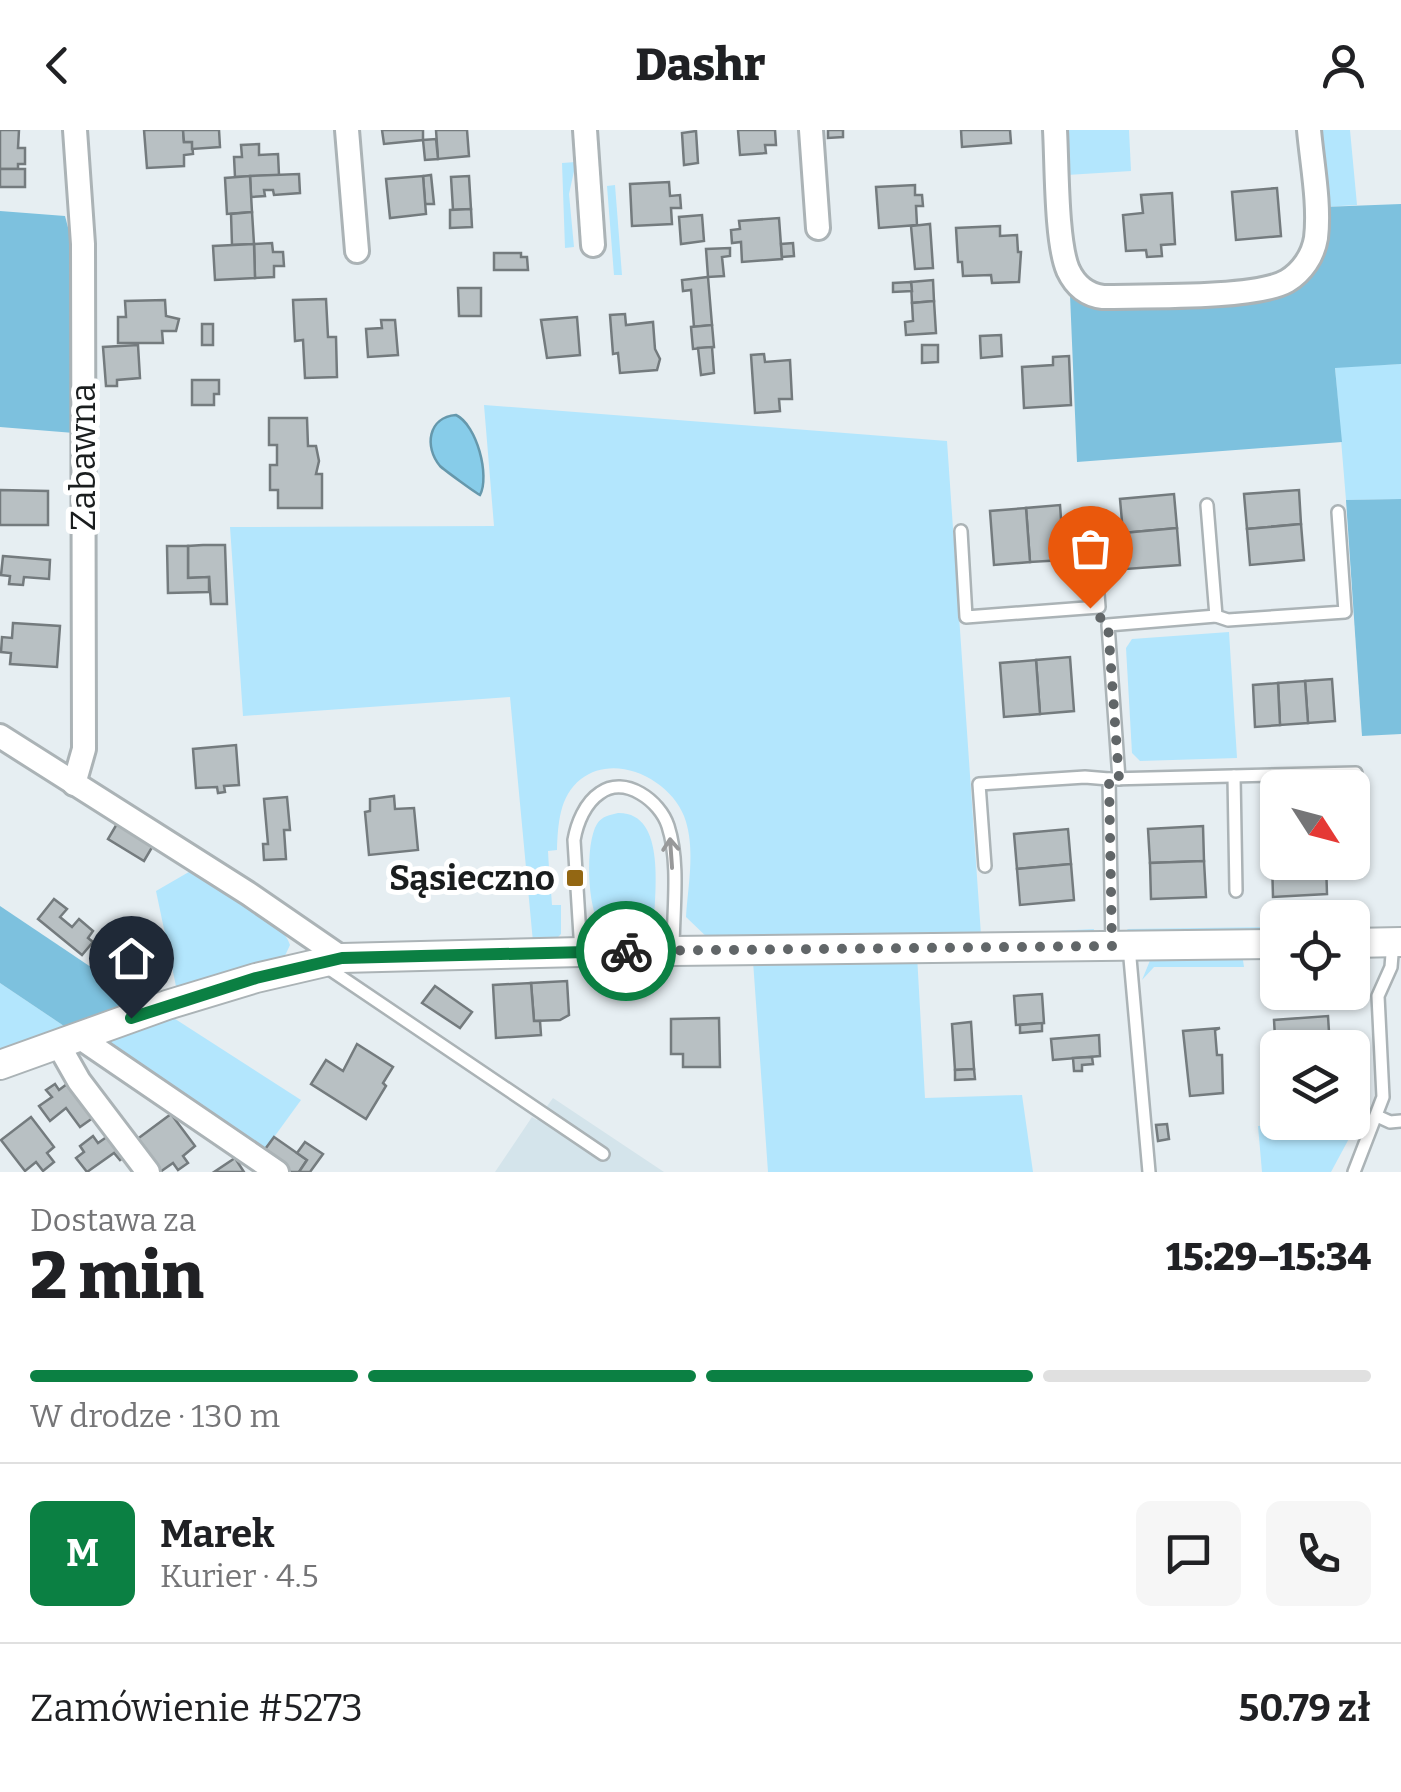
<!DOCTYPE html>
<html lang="pl">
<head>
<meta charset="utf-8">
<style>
  body { margin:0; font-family:Bitter,serif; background:#f6f6f6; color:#202124; height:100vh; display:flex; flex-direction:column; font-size:38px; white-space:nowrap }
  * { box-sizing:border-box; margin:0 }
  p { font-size:32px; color:#757577 }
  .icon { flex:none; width:55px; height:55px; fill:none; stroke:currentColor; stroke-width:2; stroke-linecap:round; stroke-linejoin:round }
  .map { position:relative; height:1042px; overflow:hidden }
  .side { display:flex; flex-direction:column; background:#fff; flex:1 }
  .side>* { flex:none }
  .needle { width:65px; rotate:126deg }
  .buttons { position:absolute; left:1260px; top:640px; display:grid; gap:20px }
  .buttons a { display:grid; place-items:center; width:110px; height:110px; border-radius:15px; background:#fff; box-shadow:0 2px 8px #0004; font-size:50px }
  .pin { position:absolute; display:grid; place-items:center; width:85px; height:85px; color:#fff; margin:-102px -42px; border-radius:50% 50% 50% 0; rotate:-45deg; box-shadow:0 0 10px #0007 }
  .pin .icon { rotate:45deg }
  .courier { position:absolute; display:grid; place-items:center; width:100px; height:100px; margin:-50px; border:8px solid #0b8043; border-radius:50%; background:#fff; color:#222; box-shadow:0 2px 12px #0007 }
  .summary em { font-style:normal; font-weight:800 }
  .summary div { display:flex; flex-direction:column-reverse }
  .summary { display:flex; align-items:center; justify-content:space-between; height:170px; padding:0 30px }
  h1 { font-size:65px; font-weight:800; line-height:75px }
  .bar { display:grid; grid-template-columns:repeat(4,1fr); gap:15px 10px; align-content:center; height:120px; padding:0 30px }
  .bar i { height:12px; border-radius:8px; background:#e0e0e0 }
  .bar .on { background:#0b8043 }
  .bar p { grid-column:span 4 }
  .line { display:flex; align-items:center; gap:25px; padding:0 30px; border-top:2px solid #e0e0e0 }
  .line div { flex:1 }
  .round { display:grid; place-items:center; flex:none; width:105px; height:105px; border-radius:15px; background:#f6f6f6 }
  header { display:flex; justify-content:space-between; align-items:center; height:130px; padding:0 30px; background:#fff; font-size:45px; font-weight:800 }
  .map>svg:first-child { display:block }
</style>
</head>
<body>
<header><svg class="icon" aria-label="back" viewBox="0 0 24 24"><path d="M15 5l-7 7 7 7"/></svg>Dashr<svg class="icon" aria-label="person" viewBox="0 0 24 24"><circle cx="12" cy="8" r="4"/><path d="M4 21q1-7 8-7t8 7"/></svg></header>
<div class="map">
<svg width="1401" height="1042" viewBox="0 0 1401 1042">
  <rect width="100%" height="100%" fill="#e6eef2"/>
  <polygon fill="#d4e4eb" points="553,968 664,1042 495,1042 532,987 537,990"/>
  <g fill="#b3e6fd">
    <polygon points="1064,0 1129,0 1131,41 1067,45"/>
    <polygon points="1319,0 1350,0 1357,75 1323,77"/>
    <polygon points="576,32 569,64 574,117 565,118 562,33"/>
    <polygon points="615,55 622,145 614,145 607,56"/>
    <polygon points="1401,234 1401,369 1346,370 1335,237"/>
    <path d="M 484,275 L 947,311 L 981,805 L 1094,799 L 1093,804 L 711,811 L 686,787 C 688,755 696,717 684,686 C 670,650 616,622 581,649 C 559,666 558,695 557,720 L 548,721 L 549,739 L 538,740 L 540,761 L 551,761 L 552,775 L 561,775 L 561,804 L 555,810 L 533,812 L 510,567 L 243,586 L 230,397 L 494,396 Z"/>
    <polygon points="1229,502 1237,628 1140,631 1132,623 1126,518 1132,509"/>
    <path d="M 618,683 C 668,682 654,766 654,798 L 652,806 L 645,811 C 629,810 612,811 601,797 C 587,779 585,713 597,694 C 602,686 610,685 618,683 Z"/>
    <path d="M 194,739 C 219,755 282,787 290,815 L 282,832 L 177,861 L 156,761 Z"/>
    <polygon points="1277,797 1278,805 1133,806 1127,799"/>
    <polygon points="1242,824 1244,837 1154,837 1142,850 1151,828"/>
    <polygon points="917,825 925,968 1022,965 1033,1042 768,1042 753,831"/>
    <polygon points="0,853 67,898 0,924"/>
    <polygon points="169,885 301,970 261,1025 106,913 107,906"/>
    <polygon points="1359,990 1331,1042 1262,1042 1258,996"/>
  </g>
  <g fill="#7dc1de">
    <polygon points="1401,74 1401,234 1335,238 1342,312 1077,332 1070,165 1098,177 1280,164 1323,77"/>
    <polygon points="0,81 65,86 75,124 74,303 0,297"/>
    <polygon points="1401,369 1401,604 1362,606 1346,370"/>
    <polygon points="0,776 140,870 67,898 0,853"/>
  </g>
  <path fill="#87cce9" stroke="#6698ac" stroke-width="2.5" d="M 456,285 C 477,295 490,346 480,365 C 477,364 443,339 440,336 C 424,317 428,287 456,285 Z"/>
  <g fill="#b8c0c3" stroke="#747b7e" stroke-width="2.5">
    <polygon points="0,0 19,0 18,18 25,18 25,34 18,34 18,39 0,39"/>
    <polygon points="144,0 183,0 184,12 192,12 193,24 184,25 184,36 147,38"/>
    <polygon points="183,0 219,0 220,17 192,19 192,12 184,12"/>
    <polygon points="382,0 423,0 423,10 384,14"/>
    <polygon points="436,0 467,0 469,26 438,29"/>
    <polygon points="738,0 775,0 776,15 765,15 766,23 740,25"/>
    <polygon points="828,0 843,0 843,7 828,8"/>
    <polygon points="961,0 1010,0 1011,13 962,17"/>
    <polygon points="696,1 698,33 684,35 682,3"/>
    <polygon points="436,9 438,29 425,30 423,10"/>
    <polygon points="259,14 259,25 278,24 279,45 235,47 234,27 242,27 241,15"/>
    <rect x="0" y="39" width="25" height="18"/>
    <polygon points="299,44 300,63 274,65 273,60 264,60 265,66 251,67 250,46"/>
    <polygon points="431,45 434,74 425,74 423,46"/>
    <polygon points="250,46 252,82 227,84 225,48"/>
    <polygon points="423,46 426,84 390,88 386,49"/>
    <polygon points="469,46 471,79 453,80 451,47"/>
    <polygon points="669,52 670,66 680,65 681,78 671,78 672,94 632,96 630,54"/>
    <polygon points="915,55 915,65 922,65 923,76 916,76 917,95 879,98 876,57"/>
    <polygon points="1277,58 1281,106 1236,110 1232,62"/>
    <polygon points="1172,63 1175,114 1161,115 1162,126 1147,127 1146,120 1126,121 1123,85 1143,83 1141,65"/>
    <polygon points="471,79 472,97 450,98 450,80"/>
    <polygon points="252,82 254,114 232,115 231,84"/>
    <polygon points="702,85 704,111 681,114 679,87"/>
    <polygon points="779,88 782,129 742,132 741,112 732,113 731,100 740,99 739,91"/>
    <polygon points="930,94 933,138 915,139 911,96"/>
    <polygon points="1000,96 1000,106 1017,105 1018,122 1021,122 1019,152 992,153 991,145 963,146 962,132 958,132 956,98"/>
    <polygon points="272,113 273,122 283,122 284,136 274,136 274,147 255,148 254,114"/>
    <polygon points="793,113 794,126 782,127 781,114"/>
    <polygon points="254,114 255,148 215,150 213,116"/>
    <polygon points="730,118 730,126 722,127 724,146 708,147 706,119"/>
    <polygon points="494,123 521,123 521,127 527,127 528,140 494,140"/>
    <polygon points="708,147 712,195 694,197 691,160 683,161 682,150"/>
    <polygon points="933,150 934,171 912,173 911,152"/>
    <polygon points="911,152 912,161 893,162 893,153"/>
    <polygon points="458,158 481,158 481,186 459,186"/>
    <polygon points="326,169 328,207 336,207 337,247 305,248 303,210 295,211 293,170"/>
    <polygon points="165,170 166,186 179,189 176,201 162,201 163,213 118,213 118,187 126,187 125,171"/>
    <polygon points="934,171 936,203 906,205 905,192 913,191 912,173"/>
    <polygon points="625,184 626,195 653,192 655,219 660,229 657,240 620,243 618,223 613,224 610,185"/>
    <polygon points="577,187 580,225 547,228 541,190"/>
    <polygon points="381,190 395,190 398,225 368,227 366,199 382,198"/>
    <rect x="202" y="194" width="11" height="21"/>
    <polygon points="712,195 714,217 693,219 691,197"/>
    <polygon points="1001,205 1002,226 981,228 980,206"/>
    <polygon points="138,215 140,248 117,250 117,256 106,256 103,217"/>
    <polygon points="922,215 938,215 938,232 922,233"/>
    <polygon points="712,217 714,243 701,245 698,218"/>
    <polygon points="764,224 765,232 790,230 792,269 779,269 780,281 755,283 751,225"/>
    <polygon points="1069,226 1071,275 1024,278 1022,237 1053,235 1053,227"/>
    <polygon points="192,250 219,250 219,264 214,264 214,275 192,275"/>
    <polygon points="269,288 307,288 308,316 316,316 319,331 316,344 322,344 322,378 278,378 278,360 270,360 270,335 277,335 277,315 269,315"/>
    <polygon points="0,360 48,361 48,395 0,395"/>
    <polygon points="1299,360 1301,394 1247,399 1244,364"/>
    <polygon points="1174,364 1177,398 1123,403 1120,369"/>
    <polygon points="1060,375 1064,430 1030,432 1026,378"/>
    <polygon points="1026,378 1030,432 994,435 990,381"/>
    <polygon points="1301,394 1304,430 1250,435 1247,399"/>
    <polygon points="1177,398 1180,435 1126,439 1123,403"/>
    <polygon points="203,415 225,415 227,474 211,474 209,447 188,448 188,416"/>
    <polygon points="167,416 188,416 188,448 209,447 209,462 168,463"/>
    <polygon points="3,426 50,430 49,449 24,447 23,455 9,454 10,446 1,445"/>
    <polygon points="13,493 60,496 57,537 10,534 11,523 1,522 2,507 12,508"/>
    <polygon points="1070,527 1074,581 1040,584 1036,530"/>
    <polygon points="1036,530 1040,584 1004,587 1000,533"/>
    <polygon points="1332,549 1335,591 1308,593 1305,551"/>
    <polygon points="1305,551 1308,593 1280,595 1278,553"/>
    <polygon points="1278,553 1280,595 1255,597 1253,555"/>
    <polygon points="236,615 239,655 224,656 225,662 218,663 217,657 196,658 193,619"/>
    <polygon points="394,666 395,679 414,678 418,720 369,725 365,682 370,681 370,669"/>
    <polygon points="287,667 290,700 284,700 286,729 264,730 263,714 268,714 264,669"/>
    <polygon points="118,692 154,714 144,731 108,709"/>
    <polygon points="1203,696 1204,731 1150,733 1148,699"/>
    <polygon points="1270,696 1278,696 1278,730 1272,731"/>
    <polygon points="1068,699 1071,734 1017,739 1014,704"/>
    <polygon points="1278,730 1326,732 1327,764 1273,767 1272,731"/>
    <polygon points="1204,731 1206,767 1151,769 1150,733"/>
    <polygon points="1071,734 1074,770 1020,775 1017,739"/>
    <polygon points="54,769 67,779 60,787 72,797 79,789 93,801 88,808 93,812 82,825 38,789"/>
    <polygon points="567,851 569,885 560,890 534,891 531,853"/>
    <polygon points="531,853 534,891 540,891 541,905 496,908 493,855"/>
    <polygon points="435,856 472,882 460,898 422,873"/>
    <polygon points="1042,864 1044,893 1016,895 1014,866"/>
    <polygon points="1328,886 1330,918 1278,918 1276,925 1274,890"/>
    <polygon points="719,888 720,937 683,937 683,924 671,924 671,889"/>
    <polygon points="971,892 974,939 955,940 952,894"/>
    <polygon points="1042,893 1042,901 1020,903 1020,895"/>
    <polygon points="1220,898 1215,900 1217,925 1222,925 1223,963 1190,966 1183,901"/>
    <polygon points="1099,905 1100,926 1053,930 1051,909"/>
    <polygon points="357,914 393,937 383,953 386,956 366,989 311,954 326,930 343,941"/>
    <polygon points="1092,927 1093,934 1082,935 1082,941 1074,941 1073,928"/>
    <polygon points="974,939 975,949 955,950 955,940"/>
    <polygon points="71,951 97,985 80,997 66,978 50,991 39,976 52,967 46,960 55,954 59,960"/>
    <polygon points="171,984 195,1016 183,1026 188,1033 178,1040 173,1033 160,1042 136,1010"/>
    <polygon points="31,987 54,1017 47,1023 54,1032 43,1041 36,1032 25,1041 1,1010"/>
    <polygon points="1167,994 1169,1009 1158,1011 1156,995"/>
    <polygon points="111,1004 127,1025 120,1030 114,1023 87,1042 76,1028 84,1022 80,1016 93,1006 98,1013"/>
    <polygon points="274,1007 307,1030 299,1042 291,1042 263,1022"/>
    <polygon points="305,1012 323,1024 310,1042 299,1042 307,1030 297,1023"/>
    <polygon points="235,1028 244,1042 214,1042"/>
  </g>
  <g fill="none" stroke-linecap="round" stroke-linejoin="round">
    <defs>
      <g id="service">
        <polyline points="1207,375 1216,486 1228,490 1345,482 1338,382"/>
        <polyline points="961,401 966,487 1099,477 1092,384"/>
        <polyline points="1234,646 1236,761"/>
        <polyline points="1119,649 1108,495 1216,486"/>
        <polyline points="985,736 979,654 1085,647 1109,649"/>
        <polyline points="1112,816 1109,649 1356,643 1362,719"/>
        <polyline points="1129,817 1149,1042"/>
        <path d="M 581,822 L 574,710 C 577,693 585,673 600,663 C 625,645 660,671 668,696 C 680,733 673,781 673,821"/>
        <polyline points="325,836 603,1024"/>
        <polyline points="1377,986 1390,992 1401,991"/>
        <polyline points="1354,1042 1383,967 1378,866 1391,837 1393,812"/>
      </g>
      <g id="minor">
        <polyline points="347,0 357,121"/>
        <polyline points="585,0 593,115"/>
        <polyline points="811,0 818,98"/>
        <path d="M 1055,0 C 1057,34 1056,112 1068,140 C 1075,155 1086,165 1103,167 C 1143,166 1256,169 1287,151 C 1302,142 1313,126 1316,108 C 1320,74 1312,34 1309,0"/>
        <polyline points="0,606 249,764 342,828"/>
        <polyline points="74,654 84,619 83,114 75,0"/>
        <polyline points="79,907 277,1042"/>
        <polyline points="58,914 79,951 148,1042"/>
      </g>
      <g id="tertiary">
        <polyline points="1352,813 1401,812"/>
        <polyline points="0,935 167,875 256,848 342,828 581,822 1278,814"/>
      </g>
    </defs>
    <use href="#service" stroke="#abb3b6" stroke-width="16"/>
    <use href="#minor" stroke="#abb3b6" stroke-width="28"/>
    <use href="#tertiary" stroke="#abb3b6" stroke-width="32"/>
    <use href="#service" stroke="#fff" stroke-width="11"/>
    <use href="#minor" stroke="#fff" stroke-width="22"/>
    <use href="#tertiary" stroke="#fff" stroke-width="28"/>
  </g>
  <defs><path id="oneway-shaft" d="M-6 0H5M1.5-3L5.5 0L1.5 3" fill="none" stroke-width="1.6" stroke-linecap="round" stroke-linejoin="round" transform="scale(2.5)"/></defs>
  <use stroke="#98999a" href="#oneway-shaft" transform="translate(671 723) rotate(-94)"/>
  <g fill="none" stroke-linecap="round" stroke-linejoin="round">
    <polyline stroke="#616668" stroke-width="10" stroke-dasharray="0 18" points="626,821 1112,816 1109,649 1119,649 1108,495 1090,478"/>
    <polyline stroke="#0b8043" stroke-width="12" points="131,888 256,848 342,828 626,821"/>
  </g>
  <rect fill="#936713" stroke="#fff" stroke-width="4" x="565" y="738" width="20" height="20" rx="5"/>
  <g text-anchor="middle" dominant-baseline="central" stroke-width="10" stroke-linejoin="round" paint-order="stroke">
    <g font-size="35" fill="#1a1d1e" stroke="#fff">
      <text transform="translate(83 327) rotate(-90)">Zabawna</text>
    </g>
    <g font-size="35" font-weight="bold" fill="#1a1d1e" stroke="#fff" text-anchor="end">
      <text x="555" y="748">Sąsieczno</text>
    </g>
  </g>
</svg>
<div class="buttons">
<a><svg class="needle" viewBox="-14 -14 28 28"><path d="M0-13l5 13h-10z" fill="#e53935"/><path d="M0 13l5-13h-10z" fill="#757577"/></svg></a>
<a><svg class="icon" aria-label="locate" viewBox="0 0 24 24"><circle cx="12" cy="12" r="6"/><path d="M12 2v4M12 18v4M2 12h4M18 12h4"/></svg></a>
<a><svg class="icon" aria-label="layers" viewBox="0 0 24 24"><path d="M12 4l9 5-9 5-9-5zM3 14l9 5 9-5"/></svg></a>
</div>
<div class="pin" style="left:1090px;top:478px;background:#ea580c"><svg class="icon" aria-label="bag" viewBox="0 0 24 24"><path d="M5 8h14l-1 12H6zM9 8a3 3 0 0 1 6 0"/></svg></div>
<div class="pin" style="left:131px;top:888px;background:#1f2937"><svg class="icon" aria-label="home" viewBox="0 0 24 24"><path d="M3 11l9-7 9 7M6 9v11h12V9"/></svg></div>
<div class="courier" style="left:626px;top:821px"><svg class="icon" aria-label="bike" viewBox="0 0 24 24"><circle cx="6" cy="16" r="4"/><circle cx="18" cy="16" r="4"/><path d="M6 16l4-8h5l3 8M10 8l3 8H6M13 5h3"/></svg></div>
</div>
<section class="side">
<div class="summary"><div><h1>2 min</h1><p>Dostawa za</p></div><em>15:29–15:34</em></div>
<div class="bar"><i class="on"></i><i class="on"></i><i class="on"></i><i></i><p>W drodze · 130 m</p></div>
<div class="line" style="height:180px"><b class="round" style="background:#0b8043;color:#fff">M</b><div><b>Marek</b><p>Kurier · 4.5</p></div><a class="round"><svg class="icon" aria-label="chat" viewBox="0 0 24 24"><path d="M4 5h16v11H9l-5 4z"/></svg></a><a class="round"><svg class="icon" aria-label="phone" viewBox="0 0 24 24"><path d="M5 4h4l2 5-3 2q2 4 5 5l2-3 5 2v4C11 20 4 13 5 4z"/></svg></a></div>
<div class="line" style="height:130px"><div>Zamówienie #5273</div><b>50.79 zł</b></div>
</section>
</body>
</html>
